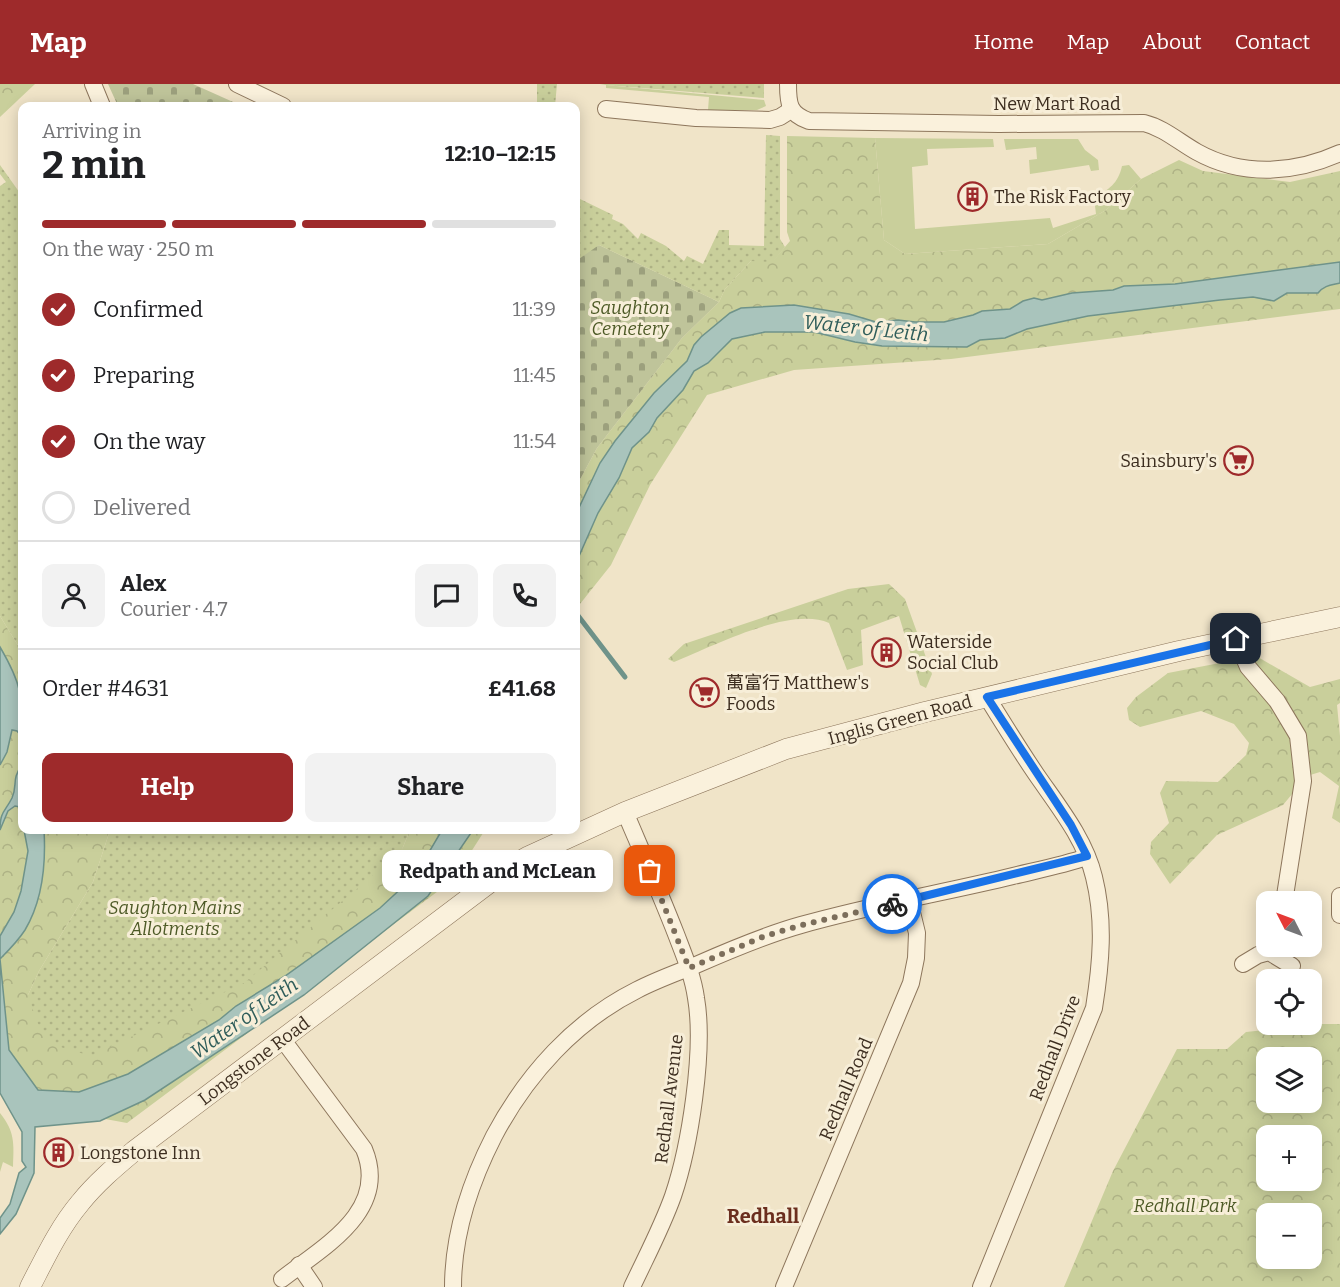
<!DOCTYPE html>
<html lang="en">
<head>
<meta charset="utf-8">
<style>
  body { margin:0; font-family:Bitter,"Noto Sans SC",serif; background:#f2f2f2; color:#202124; height:100vh; display:flex; flex-direction:column; font-size:22px; white-space:nowrap }
  * { box-sizing:border-box; margin:0 }
  p { font-size:20px; color:#757577 }
  .icon { flex:none; width:33px; height:33px; fill:none; stroke:currentColor; stroke-width:2; stroke-linecap:round; stroke-linejoin:round }
  .map { position:relative; flex:1; overflow:hidden }
  .drawer { position:absolute; left:18px; top:18px; width:562px; height:732px; display:flex; flex-direction:column; background:#fff; border-radius:12px; box-shadow:0 3px 15px #0003 }
  .drawer>* { flex:none }
  .needle { width:39px; rotate:312deg }
  .fabs { position:absolute; left:1256px; top:807px; display:grid; gap:12px }
  .fabs a { display:grid; place-items:center; width:66px; height:66px; border-radius:12px; background:#fff; box-shadow:0 3px 15px #0003; font-size:30px }
  .pin { position:absolute; display:grid; place-items:center; width:51px; height:51px; color:#fff; margin:-26px; border-radius:12px; box-shadow:0 3px 9px #0006 }
  .courier { position:absolute; display:grid; place-items:center; width:60px; height:60px; margin:-30px; border:4px solid #1a73e8; border-radius:50%; background:#fff; color:#222; box-shadow:0 2px 8px #0007 }
  .bubble { position:absolute; height:42px; border-radius:12px; background:#fff; box-shadow:0 3px 15px #0003; font-size:20px; font-weight:700; line-height:42px; text-align:center }
  .overview em { font-style:normal; font-weight:700 }
  .overview div { display:flex; flex-direction:column-reverse }
  .overview { display:flex; align-items:center; justify-content:space-between; height:102px; padding:0 24px }
  h1 { font-size:39px; font-weight:700; line-height:45px }
  .bar { display:grid; grid-template-columns:repeat(4,1fr); gap:9px 6px; align-content:center; height:72px; padding:0 24px }
  .bar i { height:8px; border-radius:4px; background:#e0e0e0 }
  .bar .active { background:#9e2a2b }
  .bar p { grid-column:span 4 }
  .line { display:flex; align-items:center; gap:15px; padding:0 24px; border-top:2px solid #e0e0e0 }
  .line div { flex:1 }
  .round { display:grid; place-items:center; flex:none; width:63px; height:63px; border-radius:12px; background:#f2f2f2 }
  ol { padding:0 24px; list-style:none }
  li { display:flex; align-items:center; gap:18px; height:66px }
  li p { margin-inline-start:auto }
  li .icon { padding:6px; border-radius:50%; background:#9e2a2b; color:#fff; stroke-width:4 }
  li:last-child { color:#757577 }
  li i { width:33px; height:33px; border:3px solid #e0e0e0; border-radius:50% }
  .action { display:flex; gap:12px; margin-top:auto; padding:12px 24px }
  .action a { flex:1; height:69px; border-radius:12px; background:#9e2a2b; color:#fff; font-size:24px; font-weight:700; line-height:69px; text-align:center }
  .action a+a { background:#f2f2f2; color:#202124 }
  header { display:flex; align-items:center; gap:36px; box-sizing:border-box; height:84px; padding:0 30px; background:#9e2a2b; color:#fff }
  header strong { font-size:28px }
  nav { display:flex; gap:33px; margin-inline-start:auto; font-size:21px }
  .map>svg:first-child { display:block }
</style>
</head>
<body>
<header>
<strong>Map</strong>
<nav><a>Home</a><a>Map</a><a>About</a><a>Contact</a></nav>
</header>
<div class="map">
<svg width="1340" height="1203" viewBox="0 0 1340 1203">
  <defs>
    <pattern id="forest-crowns" width="20" height="18" patternUnits="userSpaceOnUse" patternTransform="scale(1.5)"><rect width="20" height="18" fill="#c9cf9b"/><path d="M2 6a3 3 0 1 1 6 0M12 15a3 3 0 1 1 6 0" fill="none" stroke="#aeb285"/></pattern>
    <pattern id="cemetery-stones" width="16" height="16" patternUnits="userSpaceOnUse" patternTransform="scale(1.5)"><rect width="16" height="16" fill="#bfc49a"/><path d="M2 7V4a2 2 0 0 1 4 0v3zM10 15v-3a2 2 0 0 1 4 0v3z" fill="#9ca07d"/></pattern>
    <pattern id="garden-dots" width="8" height="8" patternUnits="userSpaceOnUse" patternTransform="scale(1.5)"><rect width="8" height="8" fill="#c9cf9b"/><path d="M2 2h.1M6 6h.1" fill="none" stroke="#aeb285" stroke-width="1.8" stroke-linecap="round"/></pattern>
  </defs>
  <rect width="100%" height="100%" fill="#f0e4c8"/>
  <g fill="#c9cf9b">
    <polygon points="606,1 764,16 766,22 757,26 708,26 709,13 606,4"/>
    <path d="M 875,54 L 993,55 L 994,63 L 927,65 L 928,81 L 912,83 L 915,145 L 1050,134 L 1053,144 L 1096,130 L 1094,114 C 1109,105 1118,100 1122,82 L 1129,81 L 1141,95 L 1106,126 L 1048,160 L 905,170 L 884,156 Z"/>
    <polygon points="1004,55 1078,55 1085,66 1098,76 1099,86 1091,87 1089,81 1030,90 1029,76 1037,75 1036,63 1006,66"/>
    <path d="M 0,1029 C 15,1048 14,1059 13,1083 L 3,1078 L 0,1088 Z"/>
  </g>
  <g fill="url(#forest-crowns)" fill-rule="evenodd">
    <polygon points="0,0 35,0 0,33"/>
    <polygon points="787,52 875,54 884,156 905,170 1048,160 1106,126 1141,95 1179,76 1203,87 1290,98 1340,87 1340,225 951,275 794,286 707,311 650,401 611,481 576,525 576,403 597,364 682,254 719,218 725,205 751,177 773,177 790,157 787,148"/>
    <path d="M 889,500 L 905,515 L 932,590 L 926,604 L 920,601 L 899,532 L 861,546 L 863,581 L 847,586 L 829,539 C 790,522 713,562 674,578 L 668,575 L 684,560 L 848,505 Z"/>
    <polygon points="0,532 22,568 22,746 110,746 93,798 39,887 28,911 401,768 410,746 485,746 453,796 127,1039 34,1022 0,973"/>
    <polygon points="1256,572 1310,603 1340,595 1340,619 1337,621 1340,652 1340,739 1332,734 1339,702 1320,688 1307,692 1283,721 1217,751 1170,800 1150,770 1151,758 1169,739 1160,709 1166,697 1218,698 1246,671 1249,659 1234,640 1201,627 1140,643 1129,636 1127,624 1136,613 1168,589"/>
    <path d="M 1320,940 L 1340,940 L 1340,1203 L 1064,1203 L 1113,1087 L 1177,965 L 1227,965 L 1246,948 ZM 1266,974 L 1311,974 L 1311,1018 L 1266,1018 ZM 1266,1052 L 1311,1052 L 1311,1096 L 1266,1096 ZM 1266,1130 L 1311,1130 L 1311,1174 L 1266,1174 Z"/>
  </g>
  <g fill="url(#cemetery-stones)">
    <polygon points="108,0 193,0 242,22 118,22"/>
    <polygon points="599,161 719,218 682,254 597,364 576,403 576,173"/>
  </g>
  <g fill="url(#garden-dots)">
    <polygon points="537,0 557,0 555,22 537,22"/>
    <polygon points="600,0 764,0 764,14 606,1"/>
    <polygon points="766,51 780,52 780,155 785,163 773,178 751,177 725,205 719,218 599,161 576,177 576,117 578,118 580,115 613,131 612,135 623,140 638,155 641,149 666,162 684,177 687,172 703,180 719,146 729,146 729,161 764,162"/>
    <polygon points="0,81 22,112 22,568 0,532 0,102 6,98 0,90"/>
    <polygon points="110,746 410,746 401,768 244,899 91,972 50,960 37,938 28,911 39,887 93,798"/>
  </g>
  <g fill="#a9c4bc" stroke="#6f938a" stroke-width="1.5">
    <path d="M 1340,178 L 1340,199 C 1332,201 1324,201 1318,209 L 1287,209 L 1274,217 L 1253,213 L 1220,216 L 1088,232 L 1027,245 L 1005,254 L 980,256 L 967,263 L 882,262 L 855,258 L 814,248 L 765,248 L 732,255 L 708,279 L 694,287 L 683,306 L 657,334 L 649,348 L 632,364 L 619,394 L 598,429 L 576,479 L 576,430 L 600,379 L 615,357 L 654,309 L 687,277 L 694,261 L 701,253 L 730,229 L 741,224 L 794,221 L 849,230 L 876,238 L 898,236 L 915,238 L 944,238 L 973,231 L 982,227 L 1010,225 L 1023,217 L 1034,214 L 1042,216 L 1072,209 L 1113,206 L 1124,202 L 1175,200 Z"/>
    <path d="M 0,563 C 21,599 23,612 22,653 L 17,647 L 12,646 L 7,668 L 0,681 Z"/>
    <path d="M 22,681 L 22,736 L 20,723 L 15,722 L 8,727 L 0,746 C 0,727 5,728 12,714 C 18,700 11,696 22,681 Z"/>
    <path d="M 24,746 L 44,746 C 46,780 43,816 25,846 C 18,857 9,866 0,875 L 9,966 L 38,1006 L 79,1008 L 128,990 L 219,936 L 236,922 L 285,892 L 380,824 L 407,799 L 422,780 L 442,746 L 473,746 L 428,812 L 304,911 L 145,1016 L 100,1037 L 35,1043 L 34,1089 L 16,1130 L 0,1150 L 0,1134 L 10,1120 L 19,1089 L 26,1083 L 22,1077 L 22,1048 L 0,1009 L 0,852 L 14,828 L 21,807 L 28,767 Z"/>
  </g>
  <g fill="none" stroke-linecap="round" stroke-linejoin="round">
    <polyline stroke="#6f938a" stroke-width="5" points="576,529 625,593"/>
    <defs>
      <g id="minor">
        <polyline points="93,0 102,22"/>
        <polyline points="237,0 283,22"/>
        <path d="M 788,0 C 788,20 789,30 809,37 L 999,40 L 1144,39 C 1164,44 1179,58 1197,68 C 1242,93 1294,90 1340,69"/>
        <polyline points="606,25 696,34 770,36 780,33 791,26"/>
        <polyline points="1236,555 1248,583 1277,617 1298,652 1303,697 1284,818"/>
        <path d="M 625,728 C 642,768 660,809 676,850 C 684,871 693,892 696,914 C 705,966 690,1062 673,1112 C 662,1143 646,1173 632,1203"/>
        <polyline points="1340,812 1340,831"/>
        <polyline points="1243,880 1258,871 1269,868 1292,882"/>
        <polyline points="299,1181 314,1203"/>
        <path d="M 282,1195 C 323,1163 390,1127 364,1065 L 283,956"/>
        <path d="M 453,1203 C 453,1150 470,1099 494,1052 C 527,990 575,937 637,906 C 656,896 676,889 696,881 C 730,866 765,851 801,841 C 871,821 943,809 1013,792 C 1038,786 1063,781 1087,773"/>
        <polyline points="784,1203 911,899 916,874 917,849 909,816"/>
        <path d="M 981,1203 L 1094,924 C 1101,880 1105,837 1094,793 C 1085,755 1058,722 1036,690 C 1019,665 1003,639 987,613"/>
      </g>
      <path id="tertiary" d="M 30,1203 C 45,1174 59,1144 80,1119 C 96,1099 115,1083 134,1067 L 513,781 L 529,772 L 625,728 L 786,665 L 925,628 L 1179,567 L 1340,533"/>
    </defs>
    <use href="#minor" stroke="#8d765c" stroke-width="18"/>
    <use href="#tertiary" stroke="#8d765c" stroke-width="21"/>
    <use href="#minor" stroke="#faf1dc" stroke-width="16"/>
    <use href="#tertiary" stroke="#faf1dc" stroke-width="20"/>
  </g>
  <g fill="none" stroke-linecap="round" stroke-linejoin="round">
    <polyline stroke="#7c6e5b" stroke-width="6" stroke-dasharray="0 10.8" points="650,787 689,884 765,852 802,841 892,820"/>
    <polyline stroke="#1a73e8" stroke-width="8" points="892,820 1087,772 1071,741 987,613 1236,555"/>
  </g>
  <defs>
    <symbol id="building-ring" viewBox="-11 -11 22 22"><circle r="9.5" fill="#f7eed8" stroke="#9e2a2b" stroke-width="1.5"/><path d="M-4-6H4V6H1V3H-1V6H-4ZM-2.5-4.3h1.7v1.8h-1.7ZM.8-4.3h1.7v1.8H.8ZM-2.5-1h1.7V.8h-1.7ZM.8-1h1.7V.8H.8Z" fill="#9e2a2b"/></symbol>
    <symbol id="supermarket-ring" viewBox="-11 -11 22 22"><circle r="9.5" fill="#f7eed8" stroke="#9e2a2b" stroke-width="1.5"/><path d="M-6-5.5h2.5l.6 2H6L4.5 2H-2.5L-4.4-4H-6ZM-1.5 3.2a1.3 1.3 0 1 0 .1 0ZM3 3.2a1.3 1.3 0 1 0 .1 0Z" fill="#9e2a2b"/></symbol>
  </defs>
  <g fill-rule="evenodd">
    <use href="#building-ring" x="956" y="96" width="33" height="33"/>
    <use href="#supermarket-ring" x="1222" y="360" width="33" height="33"/>
    <use href="#building-ring" x="870" y="552" width="33" height="33"/>
    <use href="#supermarket-ring" x="688" y="592" width="33" height="33"/>
    <use href="#building-ring" x="42" y="1052" width="33" height="33"/>
  </g>
  <g text-anchor="middle" dominant-baseline="central" stroke-width="6" stroke-linejoin="round" paint-order="stroke">
    <g font-size="18" fill="#3d2e20" stroke="#f7eed8">
      <text x="1057" y="20">New Mart Road</text>
      <text transform="translate(900 636) rotate(-15)">Inglis Green Road</text>
      <text transform="translate(1055 964) rotate(-69)">Redhall Drive</text>
      <text transform="translate(254 977) rotate(-37)">Longstone Road</text>
      <text transform="translate(846 1005) rotate(-67)">Redhall Road</text>
      <text transform="translate(669 1015) rotate(-83)">Redhall Avenue</text>
    </g>
    <g font-size="18" fill="#3d2e20" stroke="#f7eed8" text-anchor="start">
      <text x="994" y="113">The Risk Factory</text>
      <text x="1217" y="377" text-anchor="end">Sainsbury's</text>
      <text x="907" y="558">Waterside<tspan x="907" dy="21">Social Club</tspan></text>
      <text x="726" y="599">萬富行 Matthew's<tspan x="726" dy="21">Foods</tspan></text>
      <text x="80" y="1069">Longstone Inn</text>
    </g>
    <g font-size="18" font-style="italic" fill="#4d5a26" stroke="#f7eed8">
      <text x="630" y="224">Saughton<tspan x="630" dy="21">Cemetery</tspan></text>
      <text x="175" y="824">Saughton Mains<tspan x="175" dy="21">Allotments</tspan></text>
      <text x="1185" y="1122">Redhall Park</text>
    </g>
    <g font-size="20" font-style="italic" fill="#2f5d5a" stroke="#f7eed8">
      <text transform="translate(866 244) rotate(6)">Water of Leith</text>
      <text transform="translate(244 934) rotate(-35)">Water of Leith</text>
    </g>
    <g font-size="20" font-weight="bold" fill="#6b2e1e" stroke="#f7eed8">
      <text x="763" y="1132">Redhall</text>
    </g>
  </g>
</svg>
<div class="fabs">
<a><svg class="needle" viewBox="-14 -14 28 28"><path d="M0-13l5 13h-10z" fill="#e53935"/><path d="M0 13l5-13h-10z" fill="#757577"/></svg></a>
<a><svg class="icon" aria-label="locate" viewBox="0 0 24 24"><circle cx="12" cy="12" r="6"/><path d="M12 2v4M12 18v4M2 12h4M18 12h4"/></svg></a>
<a><svg class="icon" aria-label="layers" viewBox="0 0 24 24"><path d="M12 4l9 5-9 5-9-5zM3 14l9 5 9-5"/></svg></a>
<a>+</a>
<a>−</a>
</div>
<div class="pin" style="left:650px;top:787px;background:#ea580c"><svg class="icon" aria-label="bag" viewBox="0 0 24 24"><path d="M5 8h14l-1 12H6zM9 8a3 3 0 0 1 6 0"/></svg></div>
<div class="pin" style="left:1236px;top:555px;background:#1f2937"><svg class="icon" aria-label="home" viewBox="0 0 24 24"><path d="M3 11l9-7 9 7M6 9v11h12V9"/></svg></div>
<div class="courier" style="left:892px;top:820px"><svg class="icon" aria-label="bike" viewBox="0 0 24 24"><circle cx="6" cy="16" r="4"/><circle cx="18" cy="16" r="4"/><path d="M6 16l4-8h5l3 8M10 8l3 8H6M13 5h3"/></svg></div>
<div class="bubble" style="left:382px;top:766px;width:231px">Redpath and McLean</div>
<section class="drawer">
<div class="overview"><div><h1>2 min</h1><p>Arriving in</p></div><em>12:10–12:15</em></div>
<div class="bar"><i class="active"></i><i class="active"></i><i class="active"></i><i></i><p>On the way · 250 m</p></div>
<ol>
<li><svg class="icon" aria-label="check" viewBox="0 0 24 24"><path d="M5 12l5 5 9-10"/></svg>Confirmed<p>11:39</p></li>
<li><svg class="icon" aria-label="check" viewBox="0 0 24 24"><path d="M5 12l5 5 9-10"/></svg>Preparing<p>11:45</p></li>
<li><svg class="icon" aria-label="check" viewBox="0 0 24 24"><path d="M5 12l5 5 9-10"/></svg>On the way<p>11:54</p></li>
<li><i></i>Delivered</li>
</ol>
<div class="line" style="height:108px"><a class="round"><svg class="icon" aria-label="person" viewBox="0 0 24 24"><circle cx="12" cy="8" r="4"/><path d="M4 21q1-7 8-7t8 7"/></svg></a><div><b>Alex</b><p>Courier · 4.7</p></div><a class="round"><svg class="icon" aria-label="chat" viewBox="0 0 24 24"><path d="M4 5h16v11H9l-5 4z"/></svg></a><a class="round"><svg class="icon" aria-label="phone" viewBox="0 0 24 24"><path d="M5 4h4l2 5-3 2q2 4 5 5l2-3 5 2v4C11 20 4 13 5 4z"/></svg></a></div>
<div class="line" style="height:78px"><div>Order #4631</div><b>£41.68</b></div>
<div class="action"><a>Help</a><a>Share</a></div>
</section>
</div>
</body>
</html>
